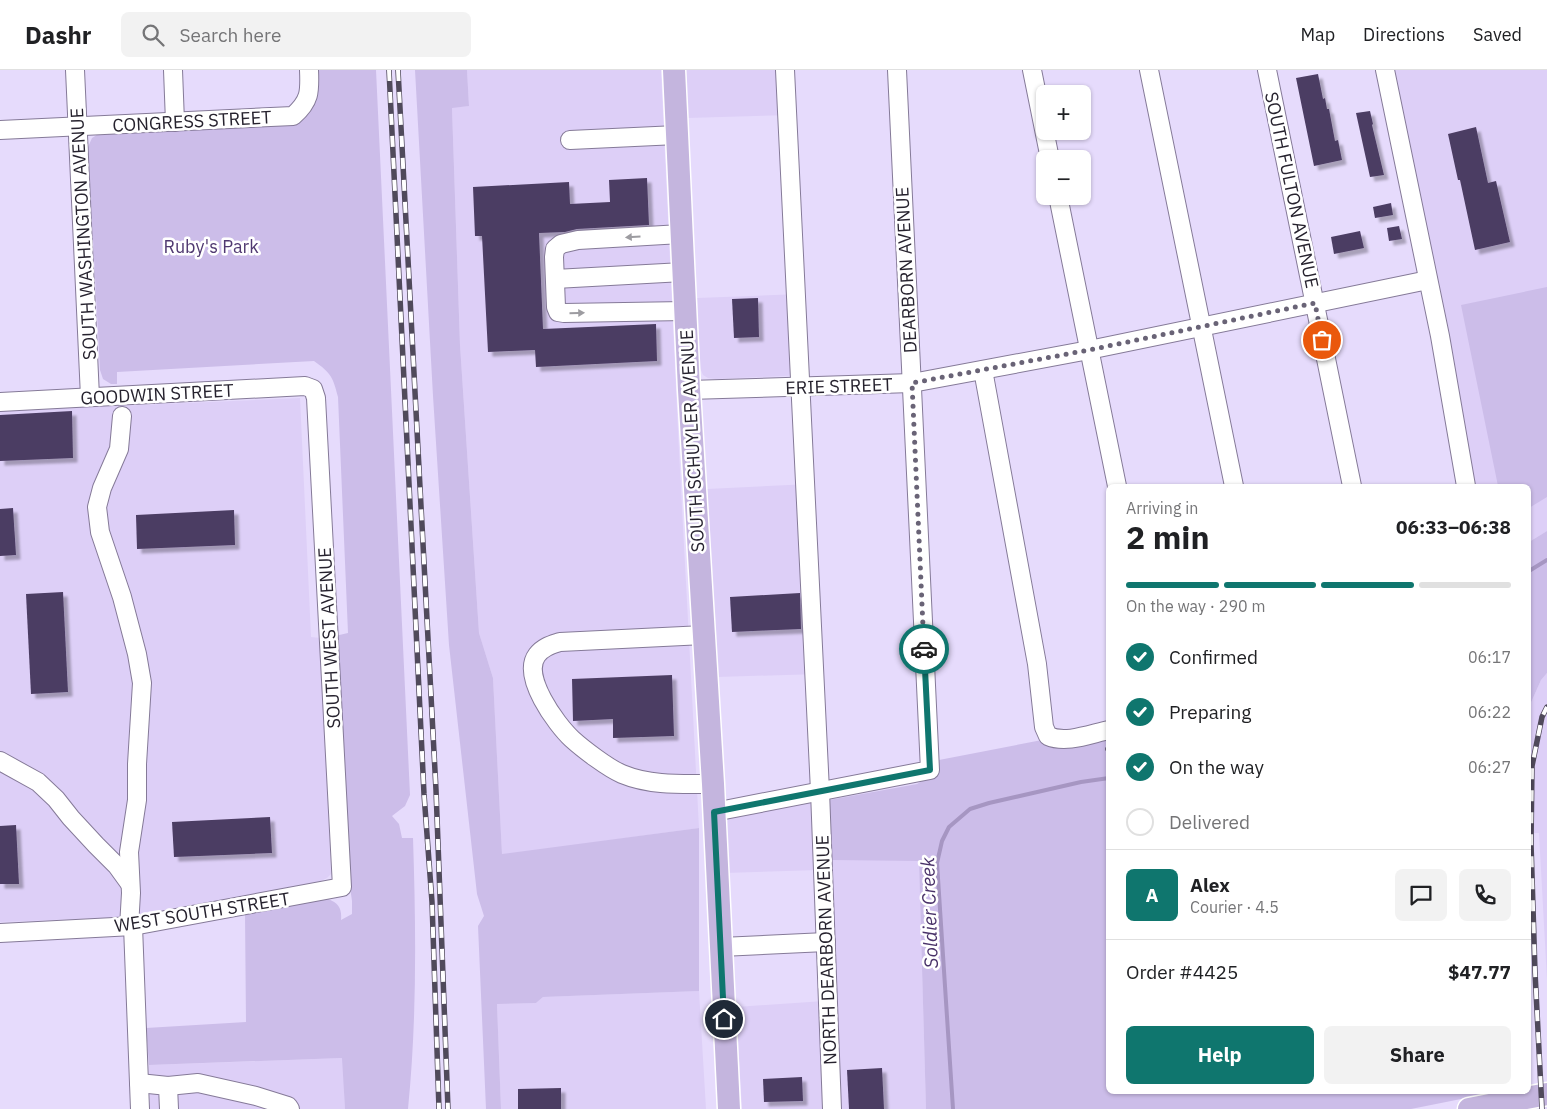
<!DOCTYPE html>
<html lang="en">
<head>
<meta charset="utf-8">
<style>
  body { margin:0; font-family:"IBM Plex Sans",sans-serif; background:#f2f2f2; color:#202124; height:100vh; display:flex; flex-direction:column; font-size:19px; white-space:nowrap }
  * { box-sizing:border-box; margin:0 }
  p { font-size:16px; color:#757577 }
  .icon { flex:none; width:28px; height:28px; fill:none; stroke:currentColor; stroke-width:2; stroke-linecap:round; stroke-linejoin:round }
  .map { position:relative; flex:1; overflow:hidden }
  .sheet { position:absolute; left:1106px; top:414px; width:425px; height:610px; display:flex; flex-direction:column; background:#fff; border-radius:8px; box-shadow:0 1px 4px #0004 }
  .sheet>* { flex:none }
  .tools { position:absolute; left:1036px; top:15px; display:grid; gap:10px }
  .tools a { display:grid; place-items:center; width:55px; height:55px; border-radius:8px; background:#fff; box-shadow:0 1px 4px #0004; font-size:25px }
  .pin { position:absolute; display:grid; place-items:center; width:42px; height:42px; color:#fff; margin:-21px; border:2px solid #fff; border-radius:50%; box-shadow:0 1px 5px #0007 }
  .courier { position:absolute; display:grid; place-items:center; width:50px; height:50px; margin:-25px; border:4px solid #0f766e; border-radius:50%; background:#fff; color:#222; box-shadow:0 1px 6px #0007 }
  .summary em { font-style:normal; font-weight:700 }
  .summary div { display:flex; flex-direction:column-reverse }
  .summary { display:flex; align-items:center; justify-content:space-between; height:85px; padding:0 20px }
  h1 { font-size:32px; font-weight:700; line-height:38px }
  .bar { display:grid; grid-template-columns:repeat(4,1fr); gap:8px 5px; align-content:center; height:60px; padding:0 20px }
  .bar i { height:6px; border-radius:4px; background:#e0e0e0 }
  .bar .current { background:#0f766e }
  .bar p { grid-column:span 4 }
  .line { display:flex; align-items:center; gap:12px; padding:0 20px; border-top:1px solid #e0e0e0 }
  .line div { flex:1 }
  .round { display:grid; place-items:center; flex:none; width:52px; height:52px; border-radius:8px; background:#f2f2f2 }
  ol { padding:0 20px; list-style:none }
  li { display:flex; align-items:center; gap:15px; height:55px }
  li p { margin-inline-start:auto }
  li .icon { padding:5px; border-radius:50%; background:#0f766e; color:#fff; stroke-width:4 }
  li:last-child { color:#757577 }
  li i { width:28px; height:28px; border:2px solid #e0e0e0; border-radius:50% }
  .cta { display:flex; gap:10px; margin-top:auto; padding:10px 20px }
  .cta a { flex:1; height:58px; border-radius:8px; background:#0f766e; color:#fff; font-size:20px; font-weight:700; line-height:58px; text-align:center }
  .cta a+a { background:#f2f2f2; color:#202124 }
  header { display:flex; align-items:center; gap:30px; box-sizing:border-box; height:70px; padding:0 25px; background:#fff; border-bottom:1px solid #e0e0e0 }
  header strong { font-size:24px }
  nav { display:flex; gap:28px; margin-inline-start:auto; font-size:18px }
  .search { width:350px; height:45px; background:#f2f2f2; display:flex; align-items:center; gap:12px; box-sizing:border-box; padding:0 18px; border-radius:8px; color:#757577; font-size:19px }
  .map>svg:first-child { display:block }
</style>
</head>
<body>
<header>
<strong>Dashr</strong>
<div class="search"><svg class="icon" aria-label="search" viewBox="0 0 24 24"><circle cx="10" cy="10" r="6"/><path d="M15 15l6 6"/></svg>Search here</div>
<nav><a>Map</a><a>Directions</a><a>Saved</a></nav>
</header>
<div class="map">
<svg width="1547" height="1039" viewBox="0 0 1547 1039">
  <defs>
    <filter id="shadow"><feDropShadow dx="4.5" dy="4.5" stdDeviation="1" flood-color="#0004"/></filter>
  </defs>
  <rect width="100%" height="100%" fill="#e6dbfc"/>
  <g fill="#ddcff7">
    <polygon points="467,0 661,0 679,381 699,758 502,785 493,608 479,563 460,275 452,37 469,36"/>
    <polygon points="686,0 789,0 791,45 687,48"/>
    <polygon points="1388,0 1547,0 1547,461 1529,472 1529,416 1473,416"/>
    <polygon points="800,224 804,305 715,309 708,308 703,305 700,298 697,228"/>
    <polygon points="300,328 311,567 321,568 331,804 327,808 321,811 148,845 130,847 0,852 0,337 117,330 119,336"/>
    <polygon points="810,414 819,604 717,607 707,419"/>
    <polygon points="1547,603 1547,910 1539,763 1529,763 1529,637 1541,610"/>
    <polygon points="814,732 819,800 725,803 724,759 728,749"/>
    <polygon points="832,790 919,790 926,1039 742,1039 736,937 824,931 837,932"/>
    <polygon points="699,921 706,1039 501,1039 497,934 536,933 543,927"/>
    <polygon points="343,988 345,1039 150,1039 149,995"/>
  </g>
  <g fill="#ccbde9">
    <path d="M 314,0 L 376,0 L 410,725 L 405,736 L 392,746 L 399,754 L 402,768 L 413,768 C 416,859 417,949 408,1039 L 345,1039 L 342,988 L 149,995 L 146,958 L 246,952 L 245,844 L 328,829 C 339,833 342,839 341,850 L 352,844 L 352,831 L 347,796 L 335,566 L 348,563 L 338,327 C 333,307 331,303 314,291 L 117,302 L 117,314 L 111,314 L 103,309 L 100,300 L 88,77 L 92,68 L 100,63 L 289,55 L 306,43 Z"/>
    <polygon points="415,0 467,0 469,36 452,38 460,275 479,563 493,608 502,784 699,758 699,921 543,927 536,933 497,934 501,1039 486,1039 478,856 484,846 477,824 449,575 433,326"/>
    <polygon points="1547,217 1547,427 1529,438 1529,416 1498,416 1461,235"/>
    <polygon points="1547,461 1547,603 1541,610 1529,637 1529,472"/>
    <path d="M 1109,668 L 1109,1021 L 1501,1021 L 1411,1039 L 926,1039 L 919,791 L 832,790 L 829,730 L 917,714 L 936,703 L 939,690 L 1042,670 C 1065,683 1084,674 1109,668 Z"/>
  </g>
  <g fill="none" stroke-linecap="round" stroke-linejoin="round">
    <g stroke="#a696c2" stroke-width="4">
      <polyline points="1529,501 1547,490"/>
      <polyline points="953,1039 937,793 942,771 949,757 970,739 989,733 1081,712 1109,708"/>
    </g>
  </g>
  <g fill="#4c3d63" filter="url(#shadow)">
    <polygon points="1318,4 1323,29 1325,28 1327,39 1329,39 1335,71 1338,70 1342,90 1314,96 1296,8"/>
    <polygon points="1370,41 1373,54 1372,55 1384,105 1370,107 1356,43"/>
    <polygon points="1476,57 1488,113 1496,111 1510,172 1475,180 1460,110 1458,110 1448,64"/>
    <polygon points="647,108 649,155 577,159 565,162 539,163 543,259 656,254 657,291 536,297 535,280 488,282 482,166 475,166 473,117 569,112 570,134 610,132 609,110"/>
    <polygon points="1391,133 1393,145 1375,148 1373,137"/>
    <polygon points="1399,156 1402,169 1389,171 1387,158"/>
    <polygon points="1360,161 1364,178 1334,184 1331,167"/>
    <polygon points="758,228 759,267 734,268 732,229"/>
    <polygon points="72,341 73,388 0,391 0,345"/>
    <polygon points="13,438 16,485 0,486 0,439"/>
    <polygon points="234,440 235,475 137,479 136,445"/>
    <polygon points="63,522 68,622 31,624 26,524"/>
    <polygon points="800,523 801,559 732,562 730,527"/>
    <polygon points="672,605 674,666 613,668 613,649 573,651 572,609"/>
    <polygon points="270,747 272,783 174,787 172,752"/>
    <polygon points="16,755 19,814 0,814 0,756"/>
    <polygon points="882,998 884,1039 849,1039 847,1000"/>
    <polygon points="802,1007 803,1031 764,1032 763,1009"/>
    <polygon points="561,1018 561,1039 518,1039 518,1019"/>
  </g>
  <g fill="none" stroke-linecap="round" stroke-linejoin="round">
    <defs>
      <g id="minor">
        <polyline points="75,0 90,327"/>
        <polyline points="173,0 175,52"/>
        <polyline points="785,0 820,721 832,1039"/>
        <polyline points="1032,0 1050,89"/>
        <polyline points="1149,0 1234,416"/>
        <polyline points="1267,0 1352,416"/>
        <polyline points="1385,0 1440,266 1466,416"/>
        <path d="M 0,60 L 293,46 C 310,31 310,22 309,0"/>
        <polyline points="570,70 677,65"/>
        <polyline points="1058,126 1117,416"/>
        <polyline points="681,164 578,170 561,174 555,179 554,187 556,237 558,242 564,243 685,241"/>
        <polyline points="555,209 683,202"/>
        <path d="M 983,300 L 1037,594 L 1044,657 L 1048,666 C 1066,674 1090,664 1109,660"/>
        <polyline points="689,320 912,313 1089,280 1428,210"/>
        <polyline points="0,332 305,316 313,319 316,328 342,817 133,856 0,863"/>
        <polyline points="122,346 119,379 102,418 97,437 100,462 122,527 137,584 142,613 137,694 137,730 129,782 131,823 129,857"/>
        <path d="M 704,565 L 560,572 C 551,575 543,577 537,585 C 521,606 556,654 572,669 C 583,679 608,698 622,704 C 651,716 682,714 713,714"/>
        <polyline points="0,691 38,712 56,729 71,748 96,775 117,796 130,814"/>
        <polyline points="714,742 930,700 897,0"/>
        <polyline points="133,856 140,1039"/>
        <polyline points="721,877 826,872"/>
        <polyline points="139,1013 168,1016 169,1039"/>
        <polyline points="168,1016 198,1013 256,1026 288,1036 290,1039"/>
      </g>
      <g id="major">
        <polyline points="674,0 689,320 713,714 729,1039"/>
        <polyline points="1469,1039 1547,1024"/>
      </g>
    </defs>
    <use href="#minor" stroke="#857a98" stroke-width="20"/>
    <use href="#major" stroke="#fff" stroke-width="25"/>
    <use href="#minor" stroke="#fff" stroke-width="18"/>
    <use href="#major" stroke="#c4b5de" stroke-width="22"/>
    <defs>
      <g id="rail">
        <polyline points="389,0 424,724 432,832 439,1039"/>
        <polyline points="398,0 436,720 448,1039"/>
        <polyline points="1108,679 1109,679"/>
        <polyline points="1542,1039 1535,902 1531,773 1532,696 1542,647 1547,637"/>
      </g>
    </defs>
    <use href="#rail" stroke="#504a5b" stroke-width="5.5"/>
    <use href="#rail" stroke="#fff" stroke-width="4" stroke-dasharray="11" stroke-linecap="butt"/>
  </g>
  <defs><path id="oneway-solid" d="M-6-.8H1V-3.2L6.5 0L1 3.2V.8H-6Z" transform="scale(1.25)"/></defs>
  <g fill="#9d9ca1">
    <use href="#oneway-solid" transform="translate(633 167) rotate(177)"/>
    <use href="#oneway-solid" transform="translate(577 243) rotate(-1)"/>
  </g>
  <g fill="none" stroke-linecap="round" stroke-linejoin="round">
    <polyline stroke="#696376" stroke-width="5" stroke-dasharray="0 9" points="924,579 912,313 1089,280 1315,233 1322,270"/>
    <polyline stroke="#0f766e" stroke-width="6" points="724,949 714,742 930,700 924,579"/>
  </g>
  <g text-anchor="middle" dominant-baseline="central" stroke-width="5" stroke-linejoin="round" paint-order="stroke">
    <g font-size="18" fill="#26222e" stroke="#fff">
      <text transform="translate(192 51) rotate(-3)">CONGRESS STREET</text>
      <text transform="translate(1292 120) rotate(78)">SOUTH FULTON AVENUE</text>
      <text transform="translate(83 164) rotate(-93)">SOUTH WASHINGTON AVENUE</text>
      <text transform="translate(906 200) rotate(-93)">DEARBORN AVENUE</text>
      <text transform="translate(839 316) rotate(-2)">ERIE STREET</text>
      <text transform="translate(157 324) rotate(-3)">GOODWIN STREET</text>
      <text transform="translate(692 371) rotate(-93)">SOUTH SCHUYLER AVENUE</text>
      <text transform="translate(329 568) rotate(-93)">SOUTH WEST AVENUE</text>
      <text transform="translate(202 842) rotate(-9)">WEST SOUTH STREET</text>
      <text transform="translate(826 880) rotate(-92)">NORTH DEARBORN AVENUE</text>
    </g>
    <g font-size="18" fill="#503971" stroke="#fff">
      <text x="211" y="176">Ruby's Park</text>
    </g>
    <g font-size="19" font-style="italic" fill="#493269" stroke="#fff">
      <text transform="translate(929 843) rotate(-92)">Soldier Creek</text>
    </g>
  </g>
</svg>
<div class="tools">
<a>+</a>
<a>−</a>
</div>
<div class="pin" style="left:1322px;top:270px;background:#ea580c"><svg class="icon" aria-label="bag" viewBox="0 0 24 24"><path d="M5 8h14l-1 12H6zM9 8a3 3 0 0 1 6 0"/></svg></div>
<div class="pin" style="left:724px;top:949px;background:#1f2937"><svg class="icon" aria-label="home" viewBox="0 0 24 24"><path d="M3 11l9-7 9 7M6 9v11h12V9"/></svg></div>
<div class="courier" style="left:924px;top:579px"><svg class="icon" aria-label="car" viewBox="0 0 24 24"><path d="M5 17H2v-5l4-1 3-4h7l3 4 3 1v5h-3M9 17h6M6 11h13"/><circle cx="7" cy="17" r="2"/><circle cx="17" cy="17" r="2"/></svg></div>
<section class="sheet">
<div class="summary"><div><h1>2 min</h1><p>Arriving in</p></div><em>06:33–06:38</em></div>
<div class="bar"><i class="current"></i><i class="current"></i><i class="current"></i><i></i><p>On the way · 290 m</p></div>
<ol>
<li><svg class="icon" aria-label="check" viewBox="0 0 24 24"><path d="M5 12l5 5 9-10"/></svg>Confirmed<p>06:17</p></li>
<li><svg class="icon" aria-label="check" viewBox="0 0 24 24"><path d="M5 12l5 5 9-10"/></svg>Preparing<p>06:22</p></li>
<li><svg class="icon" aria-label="check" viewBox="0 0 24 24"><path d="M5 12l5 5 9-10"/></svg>On the way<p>06:27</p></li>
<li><i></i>Delivered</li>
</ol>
<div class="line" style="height:90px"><b class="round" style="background:#0f766e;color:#fff">A</b><div><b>Alex</b><p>Courier · 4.5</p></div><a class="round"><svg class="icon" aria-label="chat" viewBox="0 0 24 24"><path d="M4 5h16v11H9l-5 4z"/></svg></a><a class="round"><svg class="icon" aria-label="phone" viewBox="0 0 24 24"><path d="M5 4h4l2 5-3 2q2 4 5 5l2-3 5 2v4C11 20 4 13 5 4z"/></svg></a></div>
<div class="line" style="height:65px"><div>Order #4425</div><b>$47.77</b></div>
<div class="cta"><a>Help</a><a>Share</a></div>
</section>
</div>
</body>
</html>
